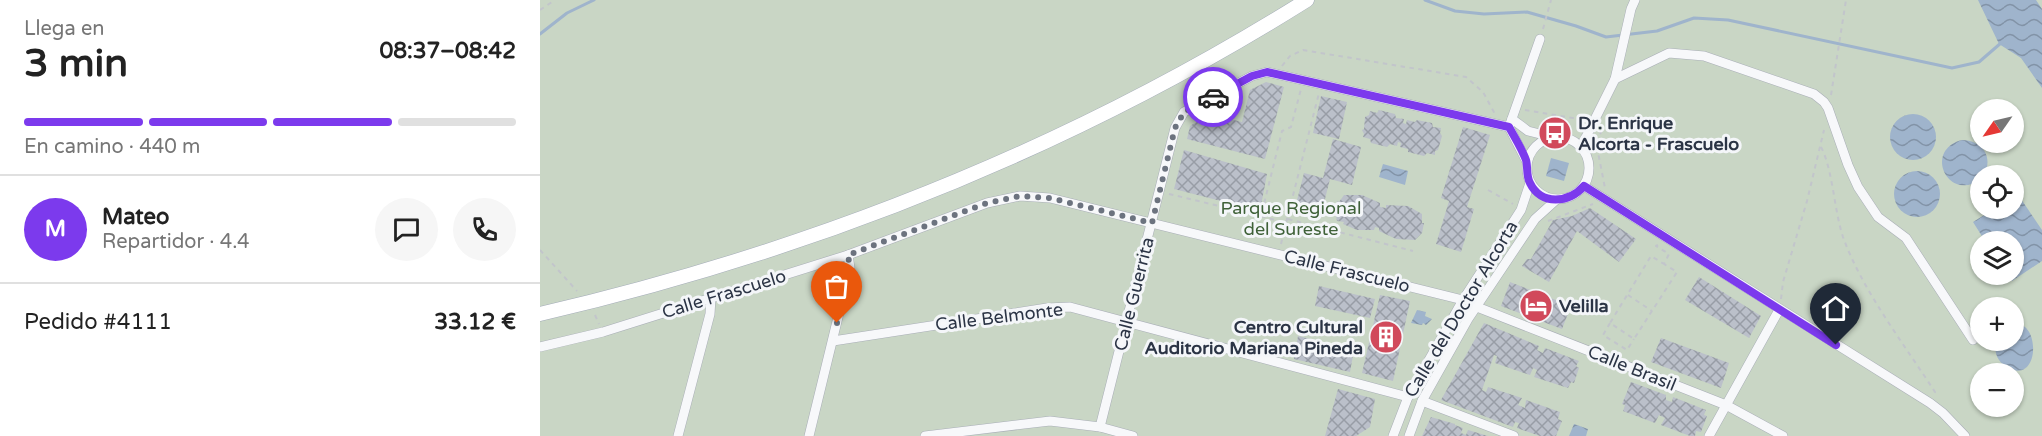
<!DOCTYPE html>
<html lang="es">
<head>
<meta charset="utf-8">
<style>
  body { margin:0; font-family:"Varela Round",sans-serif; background:#f6f6f6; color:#222; height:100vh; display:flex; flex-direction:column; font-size:22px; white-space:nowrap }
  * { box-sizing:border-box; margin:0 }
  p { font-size:20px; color:#767676 }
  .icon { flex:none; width:33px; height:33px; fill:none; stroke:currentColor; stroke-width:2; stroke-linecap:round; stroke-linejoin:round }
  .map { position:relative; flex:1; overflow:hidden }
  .drawer { display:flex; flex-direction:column; background:#fff; width:540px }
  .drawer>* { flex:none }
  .needle { width:39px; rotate:236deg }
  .buttons { position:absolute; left:1430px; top:99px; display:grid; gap:12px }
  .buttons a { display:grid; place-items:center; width:54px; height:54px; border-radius:50%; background:#fff; box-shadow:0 2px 4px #0004; font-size:30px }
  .pin { position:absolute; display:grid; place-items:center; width:51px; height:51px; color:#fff; margin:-62px -26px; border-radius:50% 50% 50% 0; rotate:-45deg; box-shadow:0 0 6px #0007 }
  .pin .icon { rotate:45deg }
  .courier { position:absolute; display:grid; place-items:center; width:60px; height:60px; margin:-30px; border:4px solid #7c3aed; border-radius:50%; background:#fff; color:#222; box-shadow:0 2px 8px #0007 }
  .overview em { font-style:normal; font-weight:700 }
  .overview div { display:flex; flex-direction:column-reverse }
  .overview { display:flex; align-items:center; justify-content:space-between; height:102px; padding:0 24px }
  h1 { font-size:39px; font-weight:700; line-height:45px }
  .bar { display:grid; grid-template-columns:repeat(4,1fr); gap:9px 6px; align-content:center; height:72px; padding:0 24px }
  .bar i { height:8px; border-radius:4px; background:#e0e0e0 }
  .bar .active { background:#7c3aed }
  .bar p { grid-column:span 4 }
  .line { display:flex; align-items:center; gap:15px; padding:0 24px; border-top:2px solid #e0e0e0 }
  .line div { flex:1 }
  .round { display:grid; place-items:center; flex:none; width:63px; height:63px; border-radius:32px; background:#f6f6f6 }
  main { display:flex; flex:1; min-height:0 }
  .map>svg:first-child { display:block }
</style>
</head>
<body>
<main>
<section class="drawer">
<div class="overview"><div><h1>3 min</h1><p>Llega en</p></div><em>08:37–08:42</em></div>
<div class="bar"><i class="active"></i><i class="active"></i><i class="active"></i><i></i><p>En camino · 440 m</p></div>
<div class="line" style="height:108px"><b class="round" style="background:#7c3aed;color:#fff">M</b><div><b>Mateo</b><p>Repartidor · 4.4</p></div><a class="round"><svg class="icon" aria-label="chat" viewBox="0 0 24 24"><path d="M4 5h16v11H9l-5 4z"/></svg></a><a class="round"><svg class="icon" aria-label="phone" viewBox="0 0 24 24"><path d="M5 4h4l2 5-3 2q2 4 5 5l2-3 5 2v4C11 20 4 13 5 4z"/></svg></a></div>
<div class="line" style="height:78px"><div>Pedido #4111</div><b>33.12 €</b></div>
</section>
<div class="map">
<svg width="1502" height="436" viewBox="0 0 1502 436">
  <defs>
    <pattern id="water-waves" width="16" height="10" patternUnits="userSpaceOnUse" patternTransform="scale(1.5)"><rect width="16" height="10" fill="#9fb4cc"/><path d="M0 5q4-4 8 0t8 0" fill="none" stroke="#8293a7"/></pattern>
    <pattern id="building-cross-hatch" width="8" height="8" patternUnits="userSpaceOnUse" patternTransform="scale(1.5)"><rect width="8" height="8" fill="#bbc0ca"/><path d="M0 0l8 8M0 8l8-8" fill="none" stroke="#989da6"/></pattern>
  </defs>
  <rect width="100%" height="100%" fill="#e4e7ec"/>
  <path fill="#c9d6c5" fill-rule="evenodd" d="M 0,0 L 1502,0 L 1502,436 L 0,436 ZM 1440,110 L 1473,110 L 1473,142 L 1440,142 ZM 1440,176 L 1473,176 L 1473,208 L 1440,208 ZM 1440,242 L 1473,242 L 1473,274 L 1440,274 ZM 1440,308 L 1473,308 L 1473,340 L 1440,340 ZM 1440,374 L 1473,374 L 1473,406 L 1440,406 Z"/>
  <g fill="url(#water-waves)">
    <polygon points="1438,0 1496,0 1502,9 1502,88 1481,58 1459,44"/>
    <circle cx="1373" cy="137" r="23"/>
    <path d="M 1422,140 C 1442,140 1454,157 1444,175 L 1440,176 L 1440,180 C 1408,202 1383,150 1422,140 Z"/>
    <polygon points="1011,158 1029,163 1024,181 1006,176"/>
    <polygon points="843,164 868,171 865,185 839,177"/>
    <circle cx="1377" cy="194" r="23"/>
    <polygon points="1477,193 1502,230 1502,261 1472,281 1468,275 1473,274 1473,242 1445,241 1433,222 1454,209 1473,208 1473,195"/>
    <polygon points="877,310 886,312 885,316 892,319 886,325 883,323 882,325 871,323"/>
    <path d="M 1473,324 C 1502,319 1500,389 1465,366 C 1456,360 1454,350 1456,341 L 1473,340 Z"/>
    <polygon points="1034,424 1048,429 1046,436 1029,436"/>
  </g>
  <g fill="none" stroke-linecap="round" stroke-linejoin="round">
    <g stroke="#9fb4cc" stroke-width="3">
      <polyline points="885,0 915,11 944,14 987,12 1036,26 1066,37 1117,31 1154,18 1188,20 1412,68 1439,62 1461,43"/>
      <polyline points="0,34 27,13 54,0"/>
    </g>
  </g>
  <g fill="url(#building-cross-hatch)">
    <polygon points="726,82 744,87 725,159 647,139 650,126 669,114 702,122 710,90"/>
    <polygon points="781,96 807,102 799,139 773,133"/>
    <polygon points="839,110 855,114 856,118 864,119 863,123 866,124 867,120 875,122 877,120 892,123 893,127 901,128 900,133 902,136 898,150 895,151 895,155 887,153 884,156 868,152 868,149 860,147 861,143 858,142 857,146 850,144 847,147 831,143 830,139 823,137 824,134 822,130 824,129 825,117 829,115 830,111 837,113"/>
    <polygon points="923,127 950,135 927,207 934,209 921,252 896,244 909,201 901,198"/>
    <polygon points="793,139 821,147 812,185 790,179 781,215 755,208 764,173 783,178"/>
    <polygon points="644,150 727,174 720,211 634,189"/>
    <polygon points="804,195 822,195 840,203 840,207 846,208 846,205 868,206 882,214 882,223 884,223 882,233 875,240 856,239 839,231 839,228 835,227 834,230 817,230 803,224 804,222 797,221 795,211 797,201 799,202"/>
    <polygon points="1050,208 1096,239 1079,262 1037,231 1009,282 982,266 987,259 991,259 1013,220 1032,216"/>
    <polygon points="1159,277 1221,316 1209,338 1145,300"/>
    <polygon points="970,282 1031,306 1022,329 961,306"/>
    <polygon points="779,286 835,299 830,318 775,306"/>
    <polygon points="840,295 870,301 853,381 822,373"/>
    <polygon points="944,323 999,346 997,350 1003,353 1005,348 1039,361 1036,366 1039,368 1034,383 1031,382 1028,388 994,377 997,370 993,368 990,375 955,363 957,356 954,355 942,390 946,392 948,387 982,398 978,405 985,408 986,400 1020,412 1018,419 1022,421 1016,436 1000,436 977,428 979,423 975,422 973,427 901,400"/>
    <polygon points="758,336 814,350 810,372 754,359"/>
    <polygon points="1121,338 1189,363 1181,388 1111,362"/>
    <polygon points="1091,382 1126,395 1126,400 1132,402 1133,397 1166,410 1164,415 1167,416 1161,432 1156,431 1155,436 1150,436 1121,425 1125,418 1119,415 1115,423 1083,411 1085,405 1082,404"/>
    <polygon points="798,389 835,399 830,427 816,436 785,436"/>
    <polygon points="891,417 915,424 915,425 923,428 921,433 926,435 928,430 948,436 882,436"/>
  </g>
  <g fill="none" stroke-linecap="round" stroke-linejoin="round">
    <defs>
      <g id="street">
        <polyline points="1075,79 1129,53 1164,56 1274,94 1284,102 1288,108 1308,165 1318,187 1338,217 1366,238 1433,340"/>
        <polyline points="972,119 988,131 1012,137"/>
        <polyline points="969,127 1000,39"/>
        <circle cx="1018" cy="168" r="31"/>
        <polyline points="1041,147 1075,79 1091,9 1095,0"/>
        <polyline points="1044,186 1390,403 1403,413 1425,436"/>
        <polyline points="937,307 1186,405 1243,436"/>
        <polyline points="293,341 507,308 530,307 868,397"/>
        <polyline points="0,347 63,332 308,255 447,203 480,196 510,198 923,300"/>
        <polyline points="882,401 974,436"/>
        <polyline points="560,427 635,128 644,112 712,76 727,72 969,127 987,162"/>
        <polyline points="138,436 170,314 171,298"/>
        <polyline points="269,436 310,268 308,255"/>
        <polyline points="385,436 510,421 560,427 593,436"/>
        <polyline points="853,436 868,397 923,300 981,210 990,183"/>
        <polyline points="869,436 882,401 928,319 995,219 1016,200"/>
        <polyline points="1169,436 1239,310"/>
      </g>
      <path id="primary" d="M 0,314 C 271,251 531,148 767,0"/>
    </defs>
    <use href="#street" stroke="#a9aeb7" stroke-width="10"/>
    <use href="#primary" stroke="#a3abb8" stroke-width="15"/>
    <g stroke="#c2c5cb" stroke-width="2" stroke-dasharray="4.5 4.5" stroke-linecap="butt">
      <polyline points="0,10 15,0"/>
      <polyline points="1003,29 1011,0"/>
      <polyline points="742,66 750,56 763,50 926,77 943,92 955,114"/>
      <polyline points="1291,95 1306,0"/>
      <polyline points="985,110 1045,120"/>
      <polyline points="1062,130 1056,142 1065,188"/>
      <path d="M 1281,147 C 1293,170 1294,210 1303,237 C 1322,290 1364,344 1395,392 L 1394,395"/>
      <polyline points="948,190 973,204"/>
      <polyline points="629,194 721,216 742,131 751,127 761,89"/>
      <polyline points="721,216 746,223 779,93"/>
      <polyline points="748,219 873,251"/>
      <polyline points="1008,221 1053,204"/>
      <polyline points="741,244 746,223"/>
      <polyline points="1118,245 1116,246 1129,254 1124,264 1137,272 1094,339 1070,323 1111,256 1124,264"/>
      <polyline points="0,250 37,291"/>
      <polyline points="1088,295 1112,311"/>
      <polyline points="1241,299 1243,282 1267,201 1284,130"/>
      <polyline points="55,315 59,324"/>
      <polyline points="1070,323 1063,335 1087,350 1094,339"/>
    </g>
    <use href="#street" stroke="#f7f8fa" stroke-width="9"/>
    <use href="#primary" stroke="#fff" stroke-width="14"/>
  </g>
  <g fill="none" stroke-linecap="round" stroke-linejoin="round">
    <polyline stroke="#6c737f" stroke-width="6" stroke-dasharray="0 10.8" points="297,323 310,268 308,255 447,203 480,196 510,198 612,223 635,128 644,112 673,97"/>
    <path stroke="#7c3aed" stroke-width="8" d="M 673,97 L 712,76 L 727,72 L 969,127 C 975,138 982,149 986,160 C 988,167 986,176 990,183 C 1001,206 1029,203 1044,186 L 1296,345"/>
  </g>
  <defs>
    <symbol id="bus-disc" viewBox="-11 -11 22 22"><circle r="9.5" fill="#d1495b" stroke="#f4f6f9"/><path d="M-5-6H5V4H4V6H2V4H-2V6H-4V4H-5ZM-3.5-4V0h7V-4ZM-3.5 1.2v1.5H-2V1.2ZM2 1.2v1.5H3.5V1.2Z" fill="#fff"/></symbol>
    <symbol id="hotel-disc" viewBox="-11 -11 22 22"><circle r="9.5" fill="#d1495b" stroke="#f4f6f9"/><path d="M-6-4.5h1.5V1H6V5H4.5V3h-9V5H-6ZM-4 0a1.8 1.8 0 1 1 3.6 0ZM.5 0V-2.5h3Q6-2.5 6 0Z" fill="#fff"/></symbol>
    <symbol id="building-disc" viewBox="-11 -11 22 22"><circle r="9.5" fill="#d1495b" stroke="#f4f6f9"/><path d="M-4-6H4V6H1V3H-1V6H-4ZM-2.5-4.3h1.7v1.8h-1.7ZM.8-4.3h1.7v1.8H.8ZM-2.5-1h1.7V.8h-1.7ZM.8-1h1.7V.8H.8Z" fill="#fff"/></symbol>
  </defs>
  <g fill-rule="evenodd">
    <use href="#bus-disc" x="996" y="114" width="38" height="38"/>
    <use href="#hotel-disc" x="977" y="287" width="38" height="38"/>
    <use href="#building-disc" x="827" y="318" width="38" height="38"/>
  </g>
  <g text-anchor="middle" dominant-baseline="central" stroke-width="6" stroke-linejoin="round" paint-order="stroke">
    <g font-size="18" font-weight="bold" fill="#2b3445" stroke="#f4f6f9" text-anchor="start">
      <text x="1038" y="123">Dr. Enrique<tspan x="1038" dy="21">Alcorta - Frascuelo</tspan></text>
      <text x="1019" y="306">Velilla</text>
      <text x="823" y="327" text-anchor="end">Centro Cultural<tspan x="823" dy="21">Auditorio Mariana Pineda</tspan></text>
    </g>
    <g font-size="18" fill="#3f6138" stroke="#f4f6f9">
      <text x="751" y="208">Parque Regional<tspan x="751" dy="21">del Sureste</tspan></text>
    </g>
    <g font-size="18" fill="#2b3445" stroke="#f4f6f9">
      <text transform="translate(807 271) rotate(14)">Calle Frascuelo</text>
      <text transform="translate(184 294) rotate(-17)">Calle Frascuelo</text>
      <text transform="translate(594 294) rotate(-76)">Calle Guerrita</text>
      <text transform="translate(921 309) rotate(-59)">Calle del Doctor Alcorta</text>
      <text transform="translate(459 317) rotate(-7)">Calle Belmonte</text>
      <text transform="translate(1092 368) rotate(22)">Calle Brasil</text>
    </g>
  </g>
</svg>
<div class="buttons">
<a><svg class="needle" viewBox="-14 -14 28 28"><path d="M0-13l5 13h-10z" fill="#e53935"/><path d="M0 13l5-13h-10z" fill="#767676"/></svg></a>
<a><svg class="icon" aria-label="locate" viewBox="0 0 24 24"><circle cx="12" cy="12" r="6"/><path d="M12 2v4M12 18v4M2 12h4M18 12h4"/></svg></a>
<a><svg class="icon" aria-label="layers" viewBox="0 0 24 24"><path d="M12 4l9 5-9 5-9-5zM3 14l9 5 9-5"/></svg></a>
<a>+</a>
<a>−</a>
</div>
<div class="pin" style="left:297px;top:323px;background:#ea580c"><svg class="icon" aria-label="bag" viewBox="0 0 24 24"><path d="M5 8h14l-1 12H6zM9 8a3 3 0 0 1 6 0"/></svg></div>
<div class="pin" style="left:1296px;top:345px;background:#1f2937"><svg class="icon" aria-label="home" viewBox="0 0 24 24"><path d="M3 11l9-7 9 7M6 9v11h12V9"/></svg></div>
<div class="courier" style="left:673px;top:97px"><svg class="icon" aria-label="car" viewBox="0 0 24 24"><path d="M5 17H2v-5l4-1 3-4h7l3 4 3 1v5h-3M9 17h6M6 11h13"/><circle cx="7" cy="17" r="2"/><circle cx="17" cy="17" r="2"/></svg></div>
</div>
</main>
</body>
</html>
